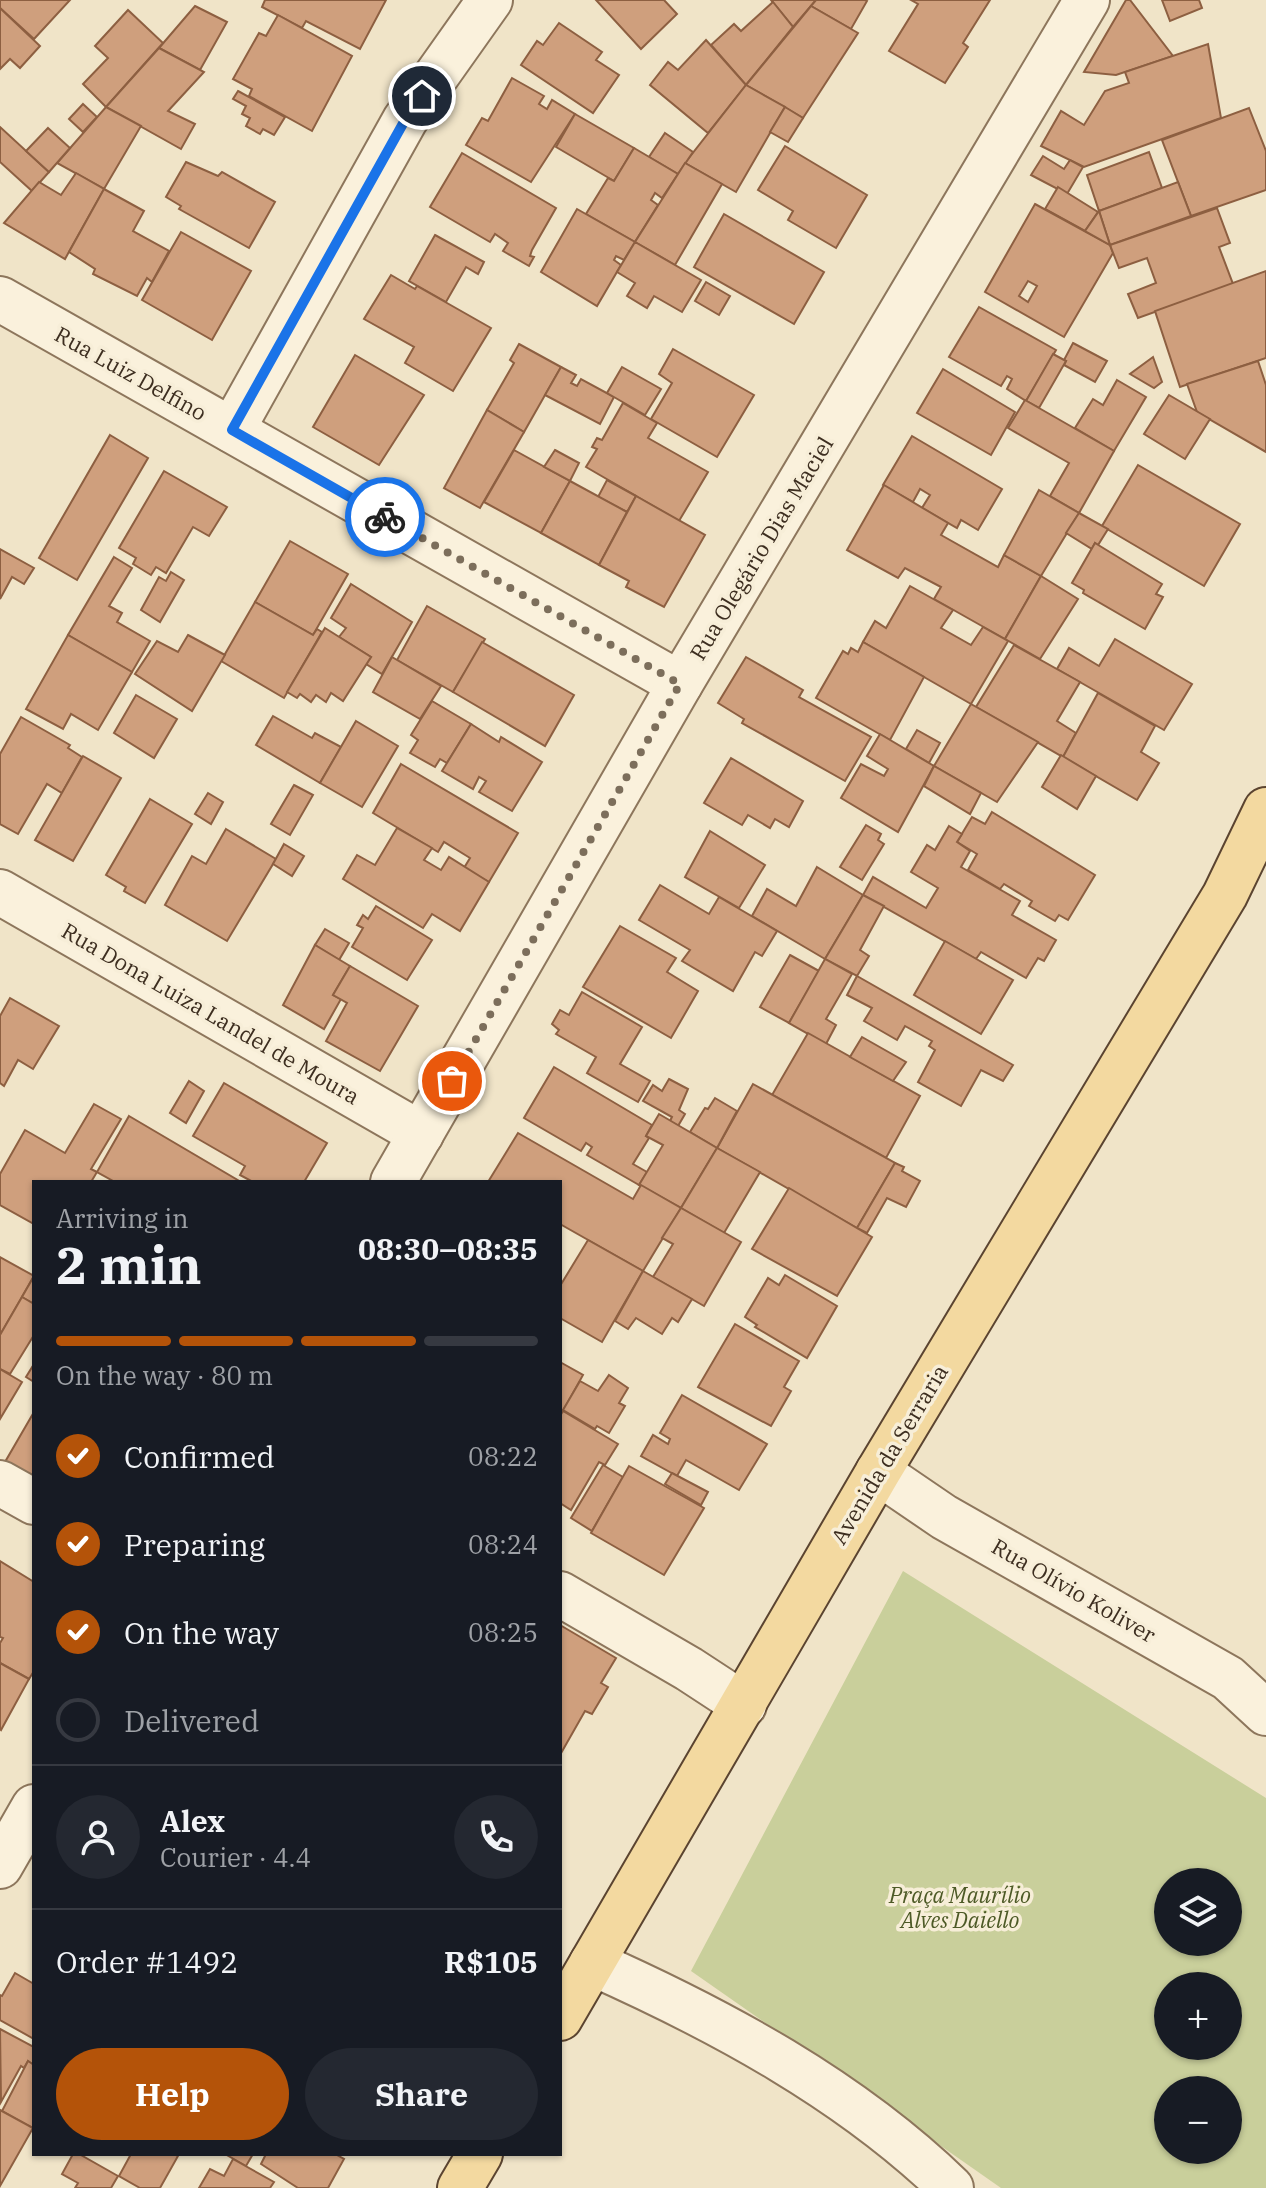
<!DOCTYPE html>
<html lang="en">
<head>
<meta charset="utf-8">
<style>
  body { margin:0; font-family:"IBM Plex Serif",serif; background:#242831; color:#f1f3f6; height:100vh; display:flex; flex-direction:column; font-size:30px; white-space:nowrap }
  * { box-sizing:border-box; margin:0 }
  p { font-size:26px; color:#9ea1a6 }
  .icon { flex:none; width:44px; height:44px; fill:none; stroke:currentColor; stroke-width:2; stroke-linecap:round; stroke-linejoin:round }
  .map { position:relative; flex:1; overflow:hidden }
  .sheet { position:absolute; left:32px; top:1180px; width:530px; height:976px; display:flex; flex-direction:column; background:#171b24; border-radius:0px; box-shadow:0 2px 6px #0004 }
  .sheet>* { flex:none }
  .fabs { position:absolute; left:1154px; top:1868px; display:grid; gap:16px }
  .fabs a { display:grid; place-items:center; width:88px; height:88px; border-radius:50%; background:#171b24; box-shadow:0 2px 6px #0004; font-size:40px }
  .pin { position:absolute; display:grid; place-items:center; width:68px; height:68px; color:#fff; margin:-34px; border:4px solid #fff; border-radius:50%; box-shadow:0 2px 8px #0007 }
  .courier { position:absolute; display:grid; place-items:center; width:80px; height:80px; margin:-40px; border:6px solid #1a73e8; border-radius:50%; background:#fff; color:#222; box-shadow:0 2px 10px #0007 }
  .headline em { font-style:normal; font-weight:800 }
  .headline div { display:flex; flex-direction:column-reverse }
  .headline { display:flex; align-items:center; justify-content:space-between; height:136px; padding:0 24px }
  h1 { font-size:52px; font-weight:800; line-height:60px }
  .bar { display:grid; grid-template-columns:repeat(4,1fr); gap:12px 8px; align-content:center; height:96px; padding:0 24px }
  .bar i { height:10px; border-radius:6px; background:#363941 }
  .bar .on { background:#b45309 }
  .bar p { grid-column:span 4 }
  .line { display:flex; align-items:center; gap:20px; padding:0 24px; border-top:2px solid #363941 }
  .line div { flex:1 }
  .round { display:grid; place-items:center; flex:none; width:84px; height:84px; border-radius:42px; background:#242831 }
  ol { padding:0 24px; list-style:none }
  li { display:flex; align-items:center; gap:24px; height:88px }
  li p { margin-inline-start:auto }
  li .icon { padding:8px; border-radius:50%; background:#b45309; color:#fff; stroke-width:4 }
  li:last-child { color:#9ea1a6 }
  li i { width:44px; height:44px; border:4px solid #363941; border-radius:50% }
  .action { display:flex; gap:16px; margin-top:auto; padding:16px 24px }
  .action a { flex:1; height:92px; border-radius:48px; background:#b45309; color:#fff; font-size:32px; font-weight:800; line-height:92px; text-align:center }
  .action a+a { background:#242831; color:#f1f3f6 }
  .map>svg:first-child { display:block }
</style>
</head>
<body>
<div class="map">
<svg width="1266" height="2188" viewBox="0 0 1266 2188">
  <rect width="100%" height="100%" fill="#f0e4c8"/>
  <path fill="#c9cf9b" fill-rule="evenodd" d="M 903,1571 L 1266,1798 L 1266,2188 L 1001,2188 L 691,1971 ZM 1168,1882 L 1228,1882 L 1228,1942 L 1168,1942 ZM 1168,1986 L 1228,1986 L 1228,2046 L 1168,2046 ZM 1168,2090 L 1228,2090 L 1228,2150 L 1168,2150 Z"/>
  <g fill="#cf9f7d" stroke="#8d5f41" stroke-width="2" fill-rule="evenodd">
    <polygon points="0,0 70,0 34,39 0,8"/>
    <polygon points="265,0 386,0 360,49 306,21 302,28 262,7"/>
    <polygon points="596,0 664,0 677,14 641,49"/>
    <polygon points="771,0 816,0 793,27"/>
    <polygon points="816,0 865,0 867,1 851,29 811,6"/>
    <polygon points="911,0 990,0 963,43 968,47 945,83 889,51 918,4"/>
    <polygon points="1126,0 1130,0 1173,56 1116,75 1084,72"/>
    <polygon points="1162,0 1199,0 1202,8 1170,21"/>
    <polygon points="773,2 793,27 746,85 711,45 734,24 741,31"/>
    <polygon points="195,6 227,22 200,70 159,48"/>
    <polygon points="811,6 858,33 803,118 746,85"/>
    <polygon points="0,8 40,46 20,68 10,59 0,69"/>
    <polygon points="128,10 163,43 106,107 83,84 108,58 95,46"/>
    <polygon points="278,15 352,56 312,131 249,96 252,89 233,79 259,33 266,36"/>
    <polygon points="559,23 602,52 596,60 619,75 593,113 521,65 537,41 543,45"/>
    <polygon points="706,40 746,85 708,133 650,85 668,62 678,70"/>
    <polygon points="1208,44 1221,118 1084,167 1041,146 1061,111 1084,125 1105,91 1129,83 1125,72"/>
    <polygon points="159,48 204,72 168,111 195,124 181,149 106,107"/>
    <polygon points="512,78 544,96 539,104 547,109 552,100 575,114 531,182 466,145 482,118 488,121"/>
    <polygon points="746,85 785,107 736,192 685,163"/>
    <polygon points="238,91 285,117 274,135 263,129 260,134 246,126 250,118 242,114 246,106 233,99"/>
    <polygon points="83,104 97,117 83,132 69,119"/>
    <polygon points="106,107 141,126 104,189 57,163"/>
    <polygon points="785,107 803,118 788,142 770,132"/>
    <polygon points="1249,108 1266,151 1266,190 1191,216 1162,140"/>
    <polygon points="575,114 634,148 614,181 556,147"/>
    <polygon points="0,127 49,172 32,191 0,162"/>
    <polygon points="48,128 70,148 49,172 26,151"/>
    <polygon points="665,133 693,152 678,174 649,157"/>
    <polygon points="785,146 867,195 836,248 788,220 793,211 758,190"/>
    <polygon points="634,148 678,174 662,198 655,193 651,200 658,205 635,242 586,214 608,178 614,181"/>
    <polygon points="1149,152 1162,188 1099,211 1087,175"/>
    <polygon points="462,153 556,208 532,250 530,256 534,257 529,266 503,251 508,243 495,234 490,242 430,207"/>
    <polygon points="1043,156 1064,169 1070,160 1083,167 1067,194 1031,175"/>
    <polygon points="186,162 218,176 222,172 275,202 249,248 179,209 181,206 166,197"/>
    <polygon points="685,163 722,184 675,265 635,242"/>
    <polygon points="76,173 104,189 65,259 4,223 39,182 61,195"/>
    <polygon points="1178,182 1191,216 1110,245 1099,211"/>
    <polygon points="1058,187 1098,212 1085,231 1045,209"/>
    <polygon points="104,189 144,211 133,231 169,251 152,282 147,278 137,296 93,274 95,269 69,252"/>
    <path d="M 1035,204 L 1110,245 L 1113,253 L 1064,337 L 985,292 ZM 1028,281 L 1037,286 L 1028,302 L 1019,296 Z"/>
    <polygon points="1217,208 1230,243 1219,247 1233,284 1138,318 1128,294 1156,283 1147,258 1119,268 1110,245"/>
    <polygon points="577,209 635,242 624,260 616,256 614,260 621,265 597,306 541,272"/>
    <polygon points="1099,211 1110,245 1085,231"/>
    <polygon points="724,214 824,272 794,324 694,267"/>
    <polygon points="181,232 251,271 212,340 142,300"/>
    <polygon points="435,235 484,262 478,274 466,267 446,302 409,281"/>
    <polygon points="635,242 701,280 682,312 654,296 647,308 627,296 635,283 617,272"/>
    <polygon points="1266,271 1266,358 1180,387 1155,311"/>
    <polygon points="391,275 415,289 417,286 491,328 453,391 405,363 414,347 364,319"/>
    <polygon points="706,282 730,296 719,315 695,301"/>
    <polygon points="979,307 1056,350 1026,401 1007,389 1012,379 1007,376 1001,386 949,357"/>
    <polygon points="1073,343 1107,361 1095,382 1064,365 1066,361 1064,360"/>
    <polygon points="519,344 561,367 524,432 487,410 514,363 510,360"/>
    <polygon points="673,349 754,395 717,457 651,419 672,383 659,374"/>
    <polygon points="1053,354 1066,361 1039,408 1026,401"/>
    <polygon points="355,355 424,395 379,465 313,427"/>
    <polygon points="1153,357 1162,382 1154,388 1130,374"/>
    <polygon points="1258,361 1266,385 1266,452 1197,412 1187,384"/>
    <polygon points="561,367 576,375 571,383 577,386 581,379 614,397 600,424 545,395"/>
    <polygon points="622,367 661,389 645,415 607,393"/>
    <polygon points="943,369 1015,412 991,455 917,413"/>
    <polygon points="1117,380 1146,397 1114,451 1075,428 1093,399 1103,405"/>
    <polygon points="1169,395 1210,419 1185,459 1144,434"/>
    <polygon points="1025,400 1114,451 1079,513 1050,496 1069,463 1008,428"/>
    <polygon points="623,403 657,423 648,438 708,472 679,521 586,467 597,449 592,447 597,438 602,440"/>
    <polygon points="487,410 524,432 480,508 444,488"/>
    <polygon points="110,435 148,458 77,580 39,558"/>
    <polygon points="912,436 1002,489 978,530 961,520 957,528 922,508 930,495 920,489 913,502 883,485"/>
    <polygon points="514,450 570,481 541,533 484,502"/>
    <polygon points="555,450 579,463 570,481 544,467"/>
    <polygon points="1138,465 1240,524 1204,586 1102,526"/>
    <polygon points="164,471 227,507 209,536 193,527 166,573 156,567 151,575 133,564 136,558 119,548"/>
    <polygon points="607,480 636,496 627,512 598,497"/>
    <polygon points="570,481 627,512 599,565 541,533"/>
    <polygon points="884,485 948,523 941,535 998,567 1004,555 1041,576 1005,639 934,599 941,587 905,568 898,578 847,550"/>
    <polygon points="1039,490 1079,513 1041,576 1004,555"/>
    <polygon points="636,496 705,535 664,607 626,587 629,581 599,565"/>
    <polygon points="1079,513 1108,529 1098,545 1095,543 1092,549 1066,533"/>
    <polygon points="290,541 348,574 313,635 255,602"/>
    <polygon points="1095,543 1162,584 1156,594 1163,597 1145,629 1083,593 1084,590 1072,583"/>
    <polygon points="0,549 34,568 24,584 12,577 0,599"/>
    <polygon points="114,557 132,568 109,606 122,613 117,622 150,641 132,672 68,635"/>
    <polygon points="171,572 184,580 160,622 141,610 159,577 166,581"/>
    <polygon points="1041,576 1078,599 1040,659 1005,639"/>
    <polygon points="351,584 412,622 382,674 366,664 371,657 339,637 346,628 331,618"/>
    <polygon points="910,586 953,610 941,628 971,645 983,627 1008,641 971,704 863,642 875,621 886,628"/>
    <polygon points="255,602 313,635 317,629 322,632 284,698 221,661"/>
    <polygon points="427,606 485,639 453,692 397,660"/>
    <polygon points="325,628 371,657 343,701 331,693 326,702 316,695 311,702 300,694 297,698 287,692"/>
    <polygon points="68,635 132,672 98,730 71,714 63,729 26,709"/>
    <polygon points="188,635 225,655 192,711 135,674 157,641 178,652"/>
    <polygon points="1115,639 1192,684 1164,730 1057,669 1069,648 1099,666"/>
    <polygon points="482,642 574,695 545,746 453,692"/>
    <polygon points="863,642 924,677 890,740 816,698 843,651 848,654 851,648 858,652"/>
    <polygon points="1014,645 1080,682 1057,721 1076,733 1063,757 976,707"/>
    <polygon points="392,657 441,686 420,719 373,692"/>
    <polygon points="746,657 803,690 799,697 871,737 845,781 742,723 744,719 718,703"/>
    <polygon points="1098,693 1155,726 1141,752 1159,763 1137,800 1063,757"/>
    <polygon points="136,695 177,719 154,758 114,733"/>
    <polygon points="432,701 471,724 447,763 440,759 435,767 410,753 418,740 411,735"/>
    <polygon points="971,704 1038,742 997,802 934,766"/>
    <polygon points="273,716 312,738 315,733 341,747 320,783 256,745"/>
    <polygon points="21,717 70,745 68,748 82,757 62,793 47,784 18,834 0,824 0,754"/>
    <polygon points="356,721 398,746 362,807 320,783"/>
    <polygon points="471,724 499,742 501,737 542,762 512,811 479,792 486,781 479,777 473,789 442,771"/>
    <polygon points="917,730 940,743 929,763 906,749"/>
    <polygon points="880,734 934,766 898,832 841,798 861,764 884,776 888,769 867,756"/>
    <polygon points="1061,755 1096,776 1077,809 1042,787"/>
    <polygon points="83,756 121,778 73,861 35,840"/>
    <polygon points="731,758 803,801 789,827 775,819 770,828 748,815 742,825 704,803"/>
    <polygon points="401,764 518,833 489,882 464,868 470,858 444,842 438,852 373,813"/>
    <polygon points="934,766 981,793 970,814 924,786"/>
    <polygon points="294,785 313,795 290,835 271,824"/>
    <polygon points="208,793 223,802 211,824 195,814"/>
    <polygon points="150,799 192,824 145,903 124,891 126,887 106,875"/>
    <polygon points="992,812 1095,875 1068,920 1059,915 1055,921 1029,906 1032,901 1004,884 1000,889 968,870 977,854 957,842 972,817 985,824"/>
    <polygon points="866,825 881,834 878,840 884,844 862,880 840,867"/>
    <polygon points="949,826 962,834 957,842 970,851 961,867 1020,901 1012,915 1056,940 1044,961 1038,958 1026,978 981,952 976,959 863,895 873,877 926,908 938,888 911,872 927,845 935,850"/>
    <polygon points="397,828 432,848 424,860 441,870 449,857 489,882 460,931 432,914 423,928 343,879 357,855 375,865"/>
    <polygon points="226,829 276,859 227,941 165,905 192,856 206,864"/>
    <polygon points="710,831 765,865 739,908 685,877"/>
    <polygon points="284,844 304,856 292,876 273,864"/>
    <polygon points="817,867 863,895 825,959 752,916 767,889 796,906"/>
    <polygon points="660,885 709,914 719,897 777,931 762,956 755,952 733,991 682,961 690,950 639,920"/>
    <polygon points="863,895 884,906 860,950 869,956 857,976 825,959"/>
    <polygon points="376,906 432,940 407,980 352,947 363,928 357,925 363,915 368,919"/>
    <polygon points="620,926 676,958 667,972 698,991 671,1038 583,987"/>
    <polygon points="325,929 349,943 339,960 315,945"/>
    <polygon points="945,941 1013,980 981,1034 914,995"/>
    <polygon points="315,945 350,966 333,995 341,999 324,1029 283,1005"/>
    <polygon points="790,955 819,971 789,1023 760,1007"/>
    <polygon points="825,959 852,974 826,1019 836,1025 826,1044 789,1023"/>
    <polygon points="350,966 418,1006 380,1071 326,1041 347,1003 333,995"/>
    <polygon points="857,976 1013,1065 1003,1081 981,1070 961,1106 918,1082 935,1050 929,1046 932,1041 905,1026 897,1040 864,1021 872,1008 847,995"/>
    <polygon points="582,992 642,1027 620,1064 650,1081 638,1102 587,1073 596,1057 556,1034 559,1030 552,1024 560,1010 569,1015"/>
    <polygon points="10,998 59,1026 33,1069 18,1060 4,1086 0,1083 0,1016"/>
    <polygon points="808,1033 920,1096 886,1158 772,1095"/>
    <polygon points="862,1037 906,1062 893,1081 850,1057"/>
    <polygon points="554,1067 652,1125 646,1136 649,1138 633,1164 647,1172 639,1185 587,1155 592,1147 586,1143 581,1151 524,1118"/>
    <polygon points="669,1079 688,1089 679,1110 685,1114 678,1126 670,1121 672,1117 643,1101 653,1085 662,1091"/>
    <polygon points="189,1081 204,1091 186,1123 170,1113"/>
    <polygon points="224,1083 327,1143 304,1182 253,1182 240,1175 245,1166 193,1136"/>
    <polygon points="753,1084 895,1163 857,1228 717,1148"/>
    <polygon points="715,1098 737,1111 717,1148 690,1132 705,1108 708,1109"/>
    <polygon points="94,1104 121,1119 91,1169 97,1172 91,1182 34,1182 34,1224 0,1205 0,1174 25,1130 65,1153"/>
    <polygon points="659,1114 717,1148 681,1208 639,1185 663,1145 646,1136"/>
    <polygon points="129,1116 241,1182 115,1182 97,1172"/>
    <polygon points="518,1133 633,1199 641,1185 681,1208 643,1271 560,1224 560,1182 488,1182"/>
    <polygon points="717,1148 760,1172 724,1233 681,1208"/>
    <polygon points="895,1163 904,1167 902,1171 920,1181 906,1207 887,1198 867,1233 857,1228"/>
    <polygon points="789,1188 872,1237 837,1296 752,1249"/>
    <polygon points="681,1208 741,1242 704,1306 653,1277 673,1244 662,1238"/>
    <polygon points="588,1240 643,1271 602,1342 560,1318 560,1286"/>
    <polygon points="0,1257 34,1276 0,1335"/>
    <polygon points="643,1271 692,1299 678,1322 672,1318 662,1334 636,1318 628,1329 615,1321"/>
    <polygon points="785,1275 837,1306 807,1358 755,1327 757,1325 745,1317 768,1278 779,1285"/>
    <polygon points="34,1276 34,1304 22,1297"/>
    <polygon points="22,1297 34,1304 34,1335 10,1374 0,1369 0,1335"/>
    <polygon points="735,1324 799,1361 784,1387 791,1391 771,1426 698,1387"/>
    <polygon points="560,1362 583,1375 563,1411 560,1410"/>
    <polygon points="34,1364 34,1382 26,1377"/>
    <polygon points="0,1369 22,1382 0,1419"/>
    <polygon points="609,1375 628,1388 619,1403 625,1406 609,1433 597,1426 595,1429 563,1410 580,1381 598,1391"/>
    <polygon points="682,1395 767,1444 739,1490 686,1460 677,1476 641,1456 653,1435 668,1444 670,1439 660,1433"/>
    <polygon points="563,1411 618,1444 605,1465 599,1462 571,1510 560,1503 560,1416"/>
    <polygon points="34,1412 34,1479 5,1462"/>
    <polygon points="603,1465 623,1477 592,1531 571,1518"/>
    <polygon points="629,1466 704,1508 664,1575 591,1533"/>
    <polygon points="672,1473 708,1492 701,1505 665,1484"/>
    <polygon points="0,1561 34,1582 34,1671 29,1679 0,1663 0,1643 3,1638 0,1637"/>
    <polygon points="560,1625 616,1658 601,1683 608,1687 592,1714 585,1711 560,1755"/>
    <polygon points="0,1663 29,1679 1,1730 0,1729"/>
    <polygon points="15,1973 34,1984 34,2039 0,2020 0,1995 2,1996"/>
    <polygon points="0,2029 34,2047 33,2065 28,2061 24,2068 21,2066 1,2102"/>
    <polygon points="28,2061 34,2065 34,2129 2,2111"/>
    <polygon points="0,2110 33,2128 0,2186"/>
    <polygon points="73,2154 79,2154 118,2176 111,2188 75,2188 78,2183 62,2174"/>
    <polygon points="131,2154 174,2154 178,2156 160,2188 140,2188 119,2176"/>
    <polygon points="225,2154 253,2154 246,2166"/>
    <polygon points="266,2154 335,2154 344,2159 328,2188 298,2188 261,2164"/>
    <polygon points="233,2159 274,2182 270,2188 199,2188 210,2169 224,2176"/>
  </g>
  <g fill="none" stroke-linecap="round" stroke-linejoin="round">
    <defs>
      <g id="minor">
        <polyline points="0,299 680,684"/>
        <polyline points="232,430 405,120 490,0"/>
        <polyline points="0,892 421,1134"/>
        <polyline points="393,1182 680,684 1087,0"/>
        <polyline points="878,1472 944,1517 1228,1678 1266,1713"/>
        <polyline points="0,1483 34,1502"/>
        <polyline points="560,1594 689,1669 744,1705"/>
        <polyline points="0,1866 34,1807"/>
        <path d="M 592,1963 C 720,2020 850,2090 951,2188"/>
      </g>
      <g id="major">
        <polyline points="560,2018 878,1472 1225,895 1266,810"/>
        <polyline points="460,2188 480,2154"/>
      </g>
    </defs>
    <use href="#minor" stroke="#8d765c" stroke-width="48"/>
    <use href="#major" stroke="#5b4430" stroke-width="48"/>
    <use href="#minor" stroke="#faf1dc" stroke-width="44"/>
    <use href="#major" stroke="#f3d9a0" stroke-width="44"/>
  </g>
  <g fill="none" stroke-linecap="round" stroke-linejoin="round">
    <polyline stroke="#7c6e5b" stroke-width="8" stroke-dasharray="0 14.4" points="385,517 680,684 452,1081"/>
    <polyline stroke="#1a73e8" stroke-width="10" points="385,517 232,430 405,120 422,96"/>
  </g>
  <g text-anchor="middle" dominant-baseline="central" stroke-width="7" stroke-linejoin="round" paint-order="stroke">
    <g font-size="22" fill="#3d2e20" stroke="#f7eed8">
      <text transform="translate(131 373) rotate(29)">Rua Luiz Delfino</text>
      <text transform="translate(761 548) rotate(-59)">Rua Olegário Dias Maciel</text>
      <text transform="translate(211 1013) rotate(30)">Rua Dona Luiza Landel de Moura</text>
      <text transform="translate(889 1454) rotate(-59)">Avenida da Serraria</text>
      <text transform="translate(1074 1590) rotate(30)">Rua Olívio Koliver</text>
    </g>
    <g font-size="22" font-style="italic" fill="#4d5a26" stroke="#f7eed8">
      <text x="960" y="1894">Praça Maurílio<tspan x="960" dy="25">Alves Daiello</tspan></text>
    </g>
  </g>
</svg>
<div class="fabs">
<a><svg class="icon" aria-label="layers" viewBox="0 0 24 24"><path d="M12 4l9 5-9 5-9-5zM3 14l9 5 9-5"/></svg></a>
<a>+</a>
<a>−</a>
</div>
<div class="pin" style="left:452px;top:1081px;background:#ea580c"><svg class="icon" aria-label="bag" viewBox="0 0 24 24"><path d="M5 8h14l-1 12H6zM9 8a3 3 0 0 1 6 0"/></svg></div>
<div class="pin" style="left:422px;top:96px;background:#1f2937"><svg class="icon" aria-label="home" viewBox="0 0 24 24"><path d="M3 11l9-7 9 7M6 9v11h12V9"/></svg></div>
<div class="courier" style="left:385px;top:517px"><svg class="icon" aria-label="bike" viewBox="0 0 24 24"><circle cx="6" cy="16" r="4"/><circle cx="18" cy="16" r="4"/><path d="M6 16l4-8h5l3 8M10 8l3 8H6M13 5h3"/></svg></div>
<section class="sheet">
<div class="headline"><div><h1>2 min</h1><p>Arriving in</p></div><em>08:30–08:35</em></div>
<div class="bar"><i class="on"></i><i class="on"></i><i class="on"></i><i></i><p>On the way · 80 m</p></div>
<ol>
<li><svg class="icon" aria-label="check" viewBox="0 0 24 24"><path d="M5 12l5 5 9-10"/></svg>Confirmed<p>08:22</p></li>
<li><svg class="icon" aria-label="check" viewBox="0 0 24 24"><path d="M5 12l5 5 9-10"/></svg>Preparing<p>08:24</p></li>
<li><svg class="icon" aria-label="check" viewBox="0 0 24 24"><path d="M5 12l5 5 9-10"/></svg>On the way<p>08:25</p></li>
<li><i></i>Delivered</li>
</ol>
<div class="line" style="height:144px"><a class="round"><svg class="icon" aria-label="person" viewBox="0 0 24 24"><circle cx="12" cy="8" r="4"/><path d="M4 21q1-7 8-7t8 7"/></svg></a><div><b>Alex</b><p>Courier · 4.4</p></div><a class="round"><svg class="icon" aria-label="phone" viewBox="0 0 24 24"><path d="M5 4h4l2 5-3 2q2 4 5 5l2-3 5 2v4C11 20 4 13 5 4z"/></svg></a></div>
<div class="line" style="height:104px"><div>Order #1492</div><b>R$105</b></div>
<div class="action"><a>Help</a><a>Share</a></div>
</section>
</div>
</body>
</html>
